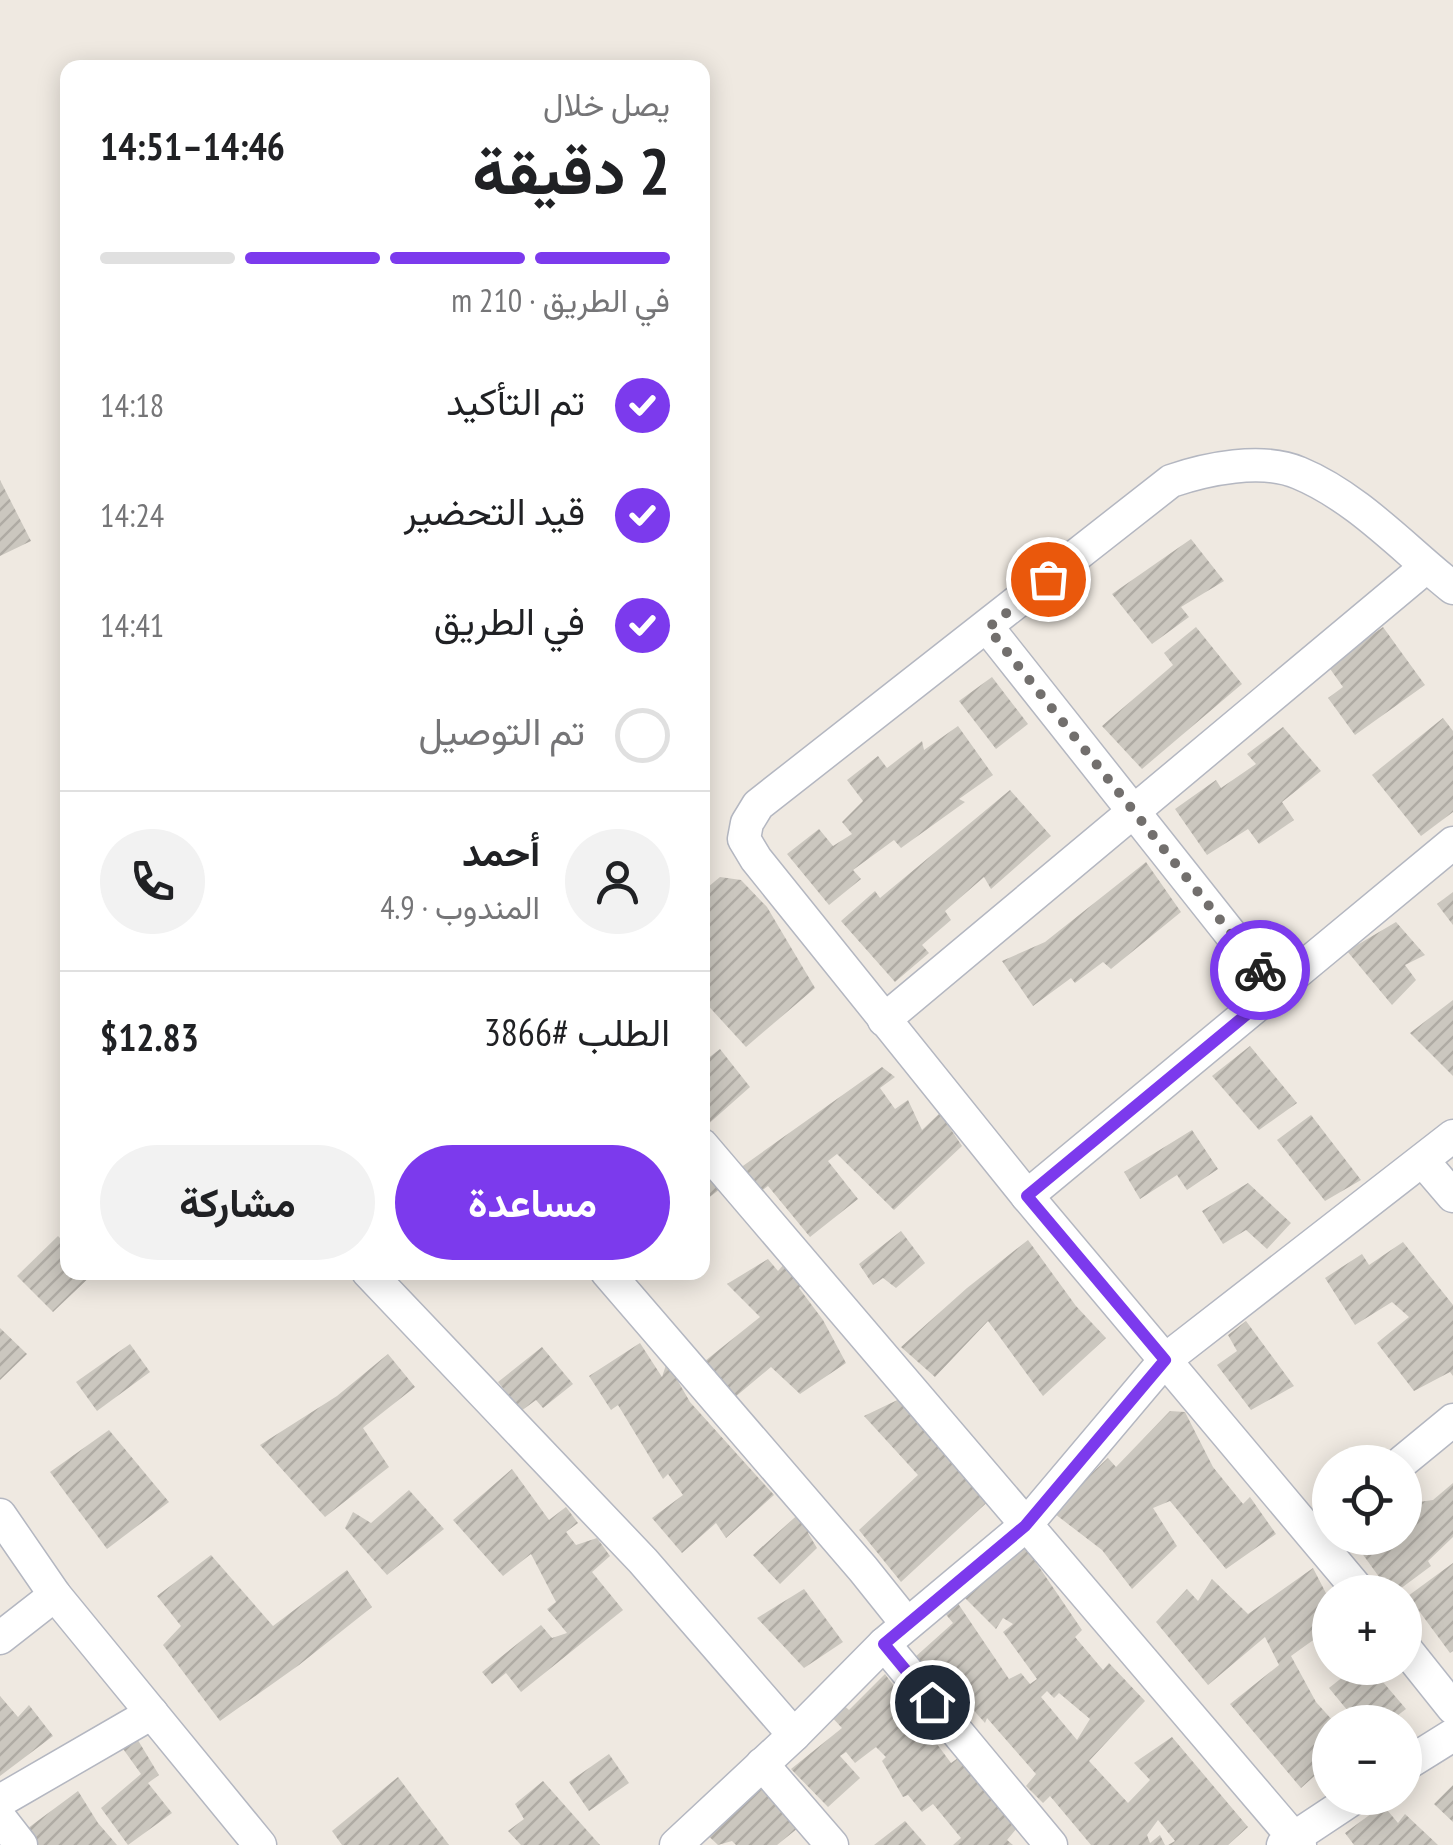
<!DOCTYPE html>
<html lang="ar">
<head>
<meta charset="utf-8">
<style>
  body { margin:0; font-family:"PT Sans Narrow",Vazirmatn,sans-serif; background:#f2f2f2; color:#202124; direction:rtl; height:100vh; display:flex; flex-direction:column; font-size:38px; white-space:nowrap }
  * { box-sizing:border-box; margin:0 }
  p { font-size:32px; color:#757577 }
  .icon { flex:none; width:55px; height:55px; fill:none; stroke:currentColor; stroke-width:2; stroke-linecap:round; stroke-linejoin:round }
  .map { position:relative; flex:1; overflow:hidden; direction:ltr }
  .drawer { position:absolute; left:60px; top:60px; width:650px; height:1220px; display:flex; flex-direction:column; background:#fff; border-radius:20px; box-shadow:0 5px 25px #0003; direction:rtl }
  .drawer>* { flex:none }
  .buttons { position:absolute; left:1312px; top:1445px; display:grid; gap:20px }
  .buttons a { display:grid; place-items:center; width:110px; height:110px; border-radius:50%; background:#fff; box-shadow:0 5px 25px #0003; font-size:50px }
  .pin { position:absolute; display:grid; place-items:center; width:85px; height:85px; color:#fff; margin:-42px; border:5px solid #fff; border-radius:50%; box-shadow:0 2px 10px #0007 }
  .courier { position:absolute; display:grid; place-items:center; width:100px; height:100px; margin:-50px; border:8px solid #7c3aed; border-radius:50%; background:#fff; color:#222; box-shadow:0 2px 12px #0007 }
  .headline em { font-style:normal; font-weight:700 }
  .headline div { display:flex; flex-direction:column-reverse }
  .headline { display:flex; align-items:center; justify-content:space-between; height:170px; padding:0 40px }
  h1 { font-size:65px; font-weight:700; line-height:75px }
  .bar { display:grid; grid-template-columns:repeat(4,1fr); gap:15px 10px; align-content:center; height:120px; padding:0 40px }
  .bar i { height:12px; border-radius:8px; background:#e0e0e0 }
  .bar .active { background:#7c3aed }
  .bar p { grid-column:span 4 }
  .line { display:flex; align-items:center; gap:25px; padding:0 40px; border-top:2px solid #e0e0e0 }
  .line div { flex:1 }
  .round { display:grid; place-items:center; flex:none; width:105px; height:105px; border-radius:52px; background:#f2f2f2 }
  ol { padding:0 40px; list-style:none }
  li { display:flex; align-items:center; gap:30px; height:110px }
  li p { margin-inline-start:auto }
  li .icon { padding:10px; border-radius:50%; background:#7c3aed; color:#fff; stroke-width:4 }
  li:last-child { color:#757577 }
  li i { width:55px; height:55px; border:5px solid #e0e0e0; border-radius:50% }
  .cta { display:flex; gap:20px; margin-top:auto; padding:20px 40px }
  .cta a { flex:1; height:115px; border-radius:60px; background:#7c3aed; color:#fff; font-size:40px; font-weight:700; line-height:115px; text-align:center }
  .cta a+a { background:#f2f2f2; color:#202124 }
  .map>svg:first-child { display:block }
</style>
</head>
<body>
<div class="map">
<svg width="1453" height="1845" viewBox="0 0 1453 1845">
  <defs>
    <pattern id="building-hatch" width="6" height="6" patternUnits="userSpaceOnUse" patternTransform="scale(2.5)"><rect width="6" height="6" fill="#cbc7bf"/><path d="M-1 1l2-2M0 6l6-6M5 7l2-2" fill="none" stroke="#afaba4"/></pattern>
  </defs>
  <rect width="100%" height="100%" fill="#efe9e1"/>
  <g fill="url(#building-hatch)" fill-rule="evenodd">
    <polygon points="0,480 31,541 0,556"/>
    <polygon points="1191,539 1224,581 1181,607 1189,617 1152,644 1112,594"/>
    <polygon points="1196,627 1242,684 1142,769 1102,726 1173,665 1164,653"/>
    <polygon points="1383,627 1425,685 1355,735 1328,698 1343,687 1328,666"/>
    <polygon points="992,677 1028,724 996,749 959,701"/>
    <polygon points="1443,718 1453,731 1453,812 1421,836 1372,775"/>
    <polygon points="958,726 993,775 959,799 965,802 901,848 894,840 853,870 861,879 829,905 787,854 819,829 833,846 852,834 842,822 863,801 847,780 878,756 887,768 922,741 924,750"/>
    <polygon points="1283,727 1321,771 1282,802 1294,820 1259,844 1248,829 1207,855 1175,809 1216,780 1221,788 1256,764 1247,754"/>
    <polygon points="1010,790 1051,836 991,889 984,877 945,911 951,920 922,945 929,953 895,982 841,921 875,891 880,898"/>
    <polygon points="1146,862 1181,912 1111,969 1103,962 1075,983 1071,978 1033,1006 1002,961 1045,942"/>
    <polygon points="720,877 741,880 767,907 815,988 746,1047 702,999 702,892"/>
    <polygon points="1453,892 1453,925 1437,904"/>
    <polygon points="1396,922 1425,955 1405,965 1416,980 1392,1005 1347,951"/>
    <polygon points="1453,1000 1453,1076 1410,1033"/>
    <polygon points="1250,1046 1297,1103 1259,1130 1212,1076"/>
    <polygon points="720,1049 750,1087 705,1127 702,1124 702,1063"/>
    <polygon points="882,1067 895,1077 880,1088 895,1109 908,1100 922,1130 940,1113 962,1146 894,1210 837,1154 828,1161 858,1199 810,1237 768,1186 760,1192 740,1168"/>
    <polygon points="1311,1115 1361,1180 1325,1201 1277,1140"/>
    <polygon points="1192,1130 1218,1169 1187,1190 1177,1175 1140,1199 1124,1172"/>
    <polygon points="702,1160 724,1186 702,1203"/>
    <polygon points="1248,1183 1291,1223 1267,1249 1246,1230 1223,1244 1202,1211"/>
    <polygon points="901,1231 925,1263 896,1288 883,1278 873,1285 859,1264"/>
    <polygon points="58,1236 68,1246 68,1272 95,1272 53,1312 17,1276"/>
    <polygon points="1028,1240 1076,1306 1106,1338 1043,1396 988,1321 935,1377 901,1347 967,1288"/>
    <polygon points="1403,1242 1453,1305 1453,1376 1450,1372 1414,1391 1377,1343 1409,1317 1392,1302 1355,1325 1325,1278 1362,1254 1369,1265"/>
    <polygon points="768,1259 778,1271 786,1262 803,1283 799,1288 823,1320 846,1363 800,1394 771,1367 734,1398 705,1361 760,1317 727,1284"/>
    <polygon points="1246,1321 1294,1386 1251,1410 1217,1365 1237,1351 1228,1335"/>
    <polygon points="0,1328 27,1354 0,1380"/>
    <polygon points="640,1343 662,1377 667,1362 690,1402 774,1495 726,1538 716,1523 682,1553 652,1518 683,1495 668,1474 663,1479 618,1405 611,1410 589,1376"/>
    <polygon points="130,1344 150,1372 97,1411 76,1382"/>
    <polygon points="542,1347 573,1384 543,1408 536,1400 521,1411 498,1382"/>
    <polygon points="388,1354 415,1387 363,1428 389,1467 325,1517 260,1445 337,1396"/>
    <polygon points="910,1394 995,1495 901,1582 859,1530 918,1475 864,1416"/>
    <polygon points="1170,1411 1185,1412 1213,1467 1243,1504 1250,1497 1276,1534 1226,1569 1170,1501 1153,1508 1177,1546 1132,1589 1102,1550 1051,1511 1108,1458 1116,1467"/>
    <polygon points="109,1430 169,1502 107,1549 50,1472"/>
    <polygon points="512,1469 549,1520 566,1507 578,1523 566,1532 576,1545 597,1538 610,1556 592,1572 623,1610 521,1692 506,1673 492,1684 482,1672 541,1625 552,1638 567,1633 547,1609 556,1602 531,1554 503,1576 453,1520"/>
    <polygon points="1453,1483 1453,1537 1428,1561 1431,1566 1396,1592 1390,1592 1356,1545 1365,1538 1405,1538 1405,1504 1433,1500"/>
    <polygon points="409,1490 444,1529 387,1575 345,1528 353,1512 371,1523"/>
    <polygon points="802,1511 815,1527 808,1533 817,1548 780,1584 753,1555"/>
    <path d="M 1018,1536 L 1082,1630 L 1075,1637 L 1103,1670 L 1109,1663 L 1145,1701 L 1089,1761 L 1128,1803 L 1150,1780 L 1134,1763 L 1172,1737 L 1248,1827 L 1228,1845 L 1168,1845 L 1175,1841 L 1158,1820 L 1147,1835 L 1150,1843 L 1160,1835 L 1165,1845 L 1091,1845 L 1050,1796 L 1043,1803 L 1026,1786 L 1036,1774 L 987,1718 L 985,1723 L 969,1705 L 955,1713 L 945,1699 L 959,1688 L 914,1658 L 953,1623 L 943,1611 L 957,1602 L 1009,1679 L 1021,1673 L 1030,1684 L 1037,1679 L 1003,1632 L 1013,1624 L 1003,1618 L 996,1629 L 963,1596 ZM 1047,1691 L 1054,1698 L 1059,1693 L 1090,1719 L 1077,1740 L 1041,1697 Z"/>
    <polygon points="211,1555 273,1626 347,1570 372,1607 299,1665 220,1721 163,1645 181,1626 157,1596"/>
    <polygon points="1453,1563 1453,1651 1450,1653 1408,1596"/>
    <polygon points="1313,1568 1330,1601 1330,1628 1291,1656 1316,1702 1334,1722 1330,1722 1330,1762 1301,1788 1230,1704 1279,1665 1265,1637 1208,1685 1156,1622 1187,1589 1198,1601 1212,1579 1248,1614"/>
    <polygon points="804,1589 843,1642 804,1668 757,1618"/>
    <polygon points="1354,1668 1371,1668 1406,1709 1389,1722 1357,1722 1329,1688"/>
    <polygon points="885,1674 951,1763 958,1758 1017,1828 1007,1840 1013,1845 953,1845 961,1838 933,1804 922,1812 908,1795 903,1797 882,1761 886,1757 876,1747 855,1763 846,1752 840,1756 860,1778 828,1807 791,1769 842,1728 827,1712 840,1702 849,1710"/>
    <polygon points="0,1696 18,1717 29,1705 53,1736 0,1776"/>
    <polygon points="136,1737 159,1775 148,1783 172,1813 128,1845 101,1808 141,1774 121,1746"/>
    <polygon points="609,1754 629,1783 589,1811 569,1782"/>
    <polygon points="398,1777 449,1845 342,1845 332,1831"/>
    <polygon points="760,1780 798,1828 777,1845 736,1845 732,1841 718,1845 700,1828"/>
    <polygon points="543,1781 600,1845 521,1845 508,1831 524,1819 515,1804"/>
    <polygon points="1453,1785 1453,1822 1434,1804"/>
    <polygon points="78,1791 98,1823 117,1845 29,1845 20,1834"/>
    <polygon points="1383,1805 1398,1823 1405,1814 1438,1845 1354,1845 1345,1833"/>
    <polygon points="905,1821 926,1845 874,1845"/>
  </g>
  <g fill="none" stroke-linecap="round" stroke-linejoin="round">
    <defs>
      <g id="street">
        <polyline points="988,628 1275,990"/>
        <polyline points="884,1020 1426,567"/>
        <polyline points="702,1145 1300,1845"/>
        <polyline points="1423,1161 1453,1196"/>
        <polyline points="1027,1196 1453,843"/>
        <polyline points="368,1272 643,1561 794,1735"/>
        <polyline points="607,1272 863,1569 907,1624"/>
        <polyline points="1402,1462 1453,1420"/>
        <polyline points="0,1515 55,1595 260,1845"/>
        <path d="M 1360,1592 L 1027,1196 L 756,859 L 744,839 L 747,823 L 758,805 L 1171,481 C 1206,469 1262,457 1299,473 C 1357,497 1404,549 1453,588"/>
        <polyline points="0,1638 55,1595"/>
        <polyline points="884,1644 1051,1845"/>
        <polyline points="1405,1648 1453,1708"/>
        <polyline points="762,1764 832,1845"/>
        <polyline points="1405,1765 1453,1735"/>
        <polyline points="0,1801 152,1713"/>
        <polyline points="0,1818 21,1845"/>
        <polyline points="676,1845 794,1735 884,1644 1025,1526 1165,1360 1453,1136"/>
        <polyline points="1283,1845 1354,1798"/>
      </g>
    </defs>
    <use href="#street" stroke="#b4b7c1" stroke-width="35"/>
    <use href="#street" stroke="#fff" stroke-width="32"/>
  </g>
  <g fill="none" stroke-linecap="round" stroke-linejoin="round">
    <polyline stroke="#726f6d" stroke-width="10" stroke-dasharray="0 18" points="1048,579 988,628 1260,970"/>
    <polyline stroke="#7c3aed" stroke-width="12" points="932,1702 884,1644 1025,1526 1165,1360 1027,1196 1276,990 1260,970"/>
  </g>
</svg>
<div class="buttons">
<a><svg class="icon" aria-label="locate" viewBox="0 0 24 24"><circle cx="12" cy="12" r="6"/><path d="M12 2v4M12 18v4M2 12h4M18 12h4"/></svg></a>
<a>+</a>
<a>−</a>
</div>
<div class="pin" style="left:1048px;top:579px;background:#ea580c"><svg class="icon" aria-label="bag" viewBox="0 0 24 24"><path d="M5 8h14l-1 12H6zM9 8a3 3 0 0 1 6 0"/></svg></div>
<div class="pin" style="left:932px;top:1702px;background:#1f2937"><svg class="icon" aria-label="home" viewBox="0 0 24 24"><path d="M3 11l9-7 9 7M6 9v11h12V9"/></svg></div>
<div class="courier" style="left:1260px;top:970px"><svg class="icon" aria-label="bike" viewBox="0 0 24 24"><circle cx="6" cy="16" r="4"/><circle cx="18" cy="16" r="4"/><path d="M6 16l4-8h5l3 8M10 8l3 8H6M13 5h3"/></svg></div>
<section class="drawer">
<div class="headline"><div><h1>2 دقيقة</h1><p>يصل خلال</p></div><em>14:46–14:51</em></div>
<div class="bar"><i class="active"></i><i class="active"></i><i class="active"></i><i></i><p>في الطريق · 210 m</p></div>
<ol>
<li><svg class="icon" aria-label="check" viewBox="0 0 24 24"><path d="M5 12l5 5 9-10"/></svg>تم التأكيد<p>14:18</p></li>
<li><svg class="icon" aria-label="check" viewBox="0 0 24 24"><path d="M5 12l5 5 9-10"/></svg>قيد التحضير<p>14:24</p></li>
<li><svg class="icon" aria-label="check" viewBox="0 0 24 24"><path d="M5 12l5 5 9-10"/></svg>في الطريق<p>14:41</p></li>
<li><i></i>تم التوصيل</li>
</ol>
<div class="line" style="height:180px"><a class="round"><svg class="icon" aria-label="person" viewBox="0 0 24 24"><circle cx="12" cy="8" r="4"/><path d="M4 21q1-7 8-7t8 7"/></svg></a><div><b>أحمد</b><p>المندوب · 4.9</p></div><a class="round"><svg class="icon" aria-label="phone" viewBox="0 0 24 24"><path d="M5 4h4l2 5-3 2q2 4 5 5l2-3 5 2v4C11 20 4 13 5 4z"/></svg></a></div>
<div class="line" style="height:130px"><div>الطلب #3866</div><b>$12.83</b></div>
<div class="cta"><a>مساعدة</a><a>مشاركة</a></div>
</section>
</div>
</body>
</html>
